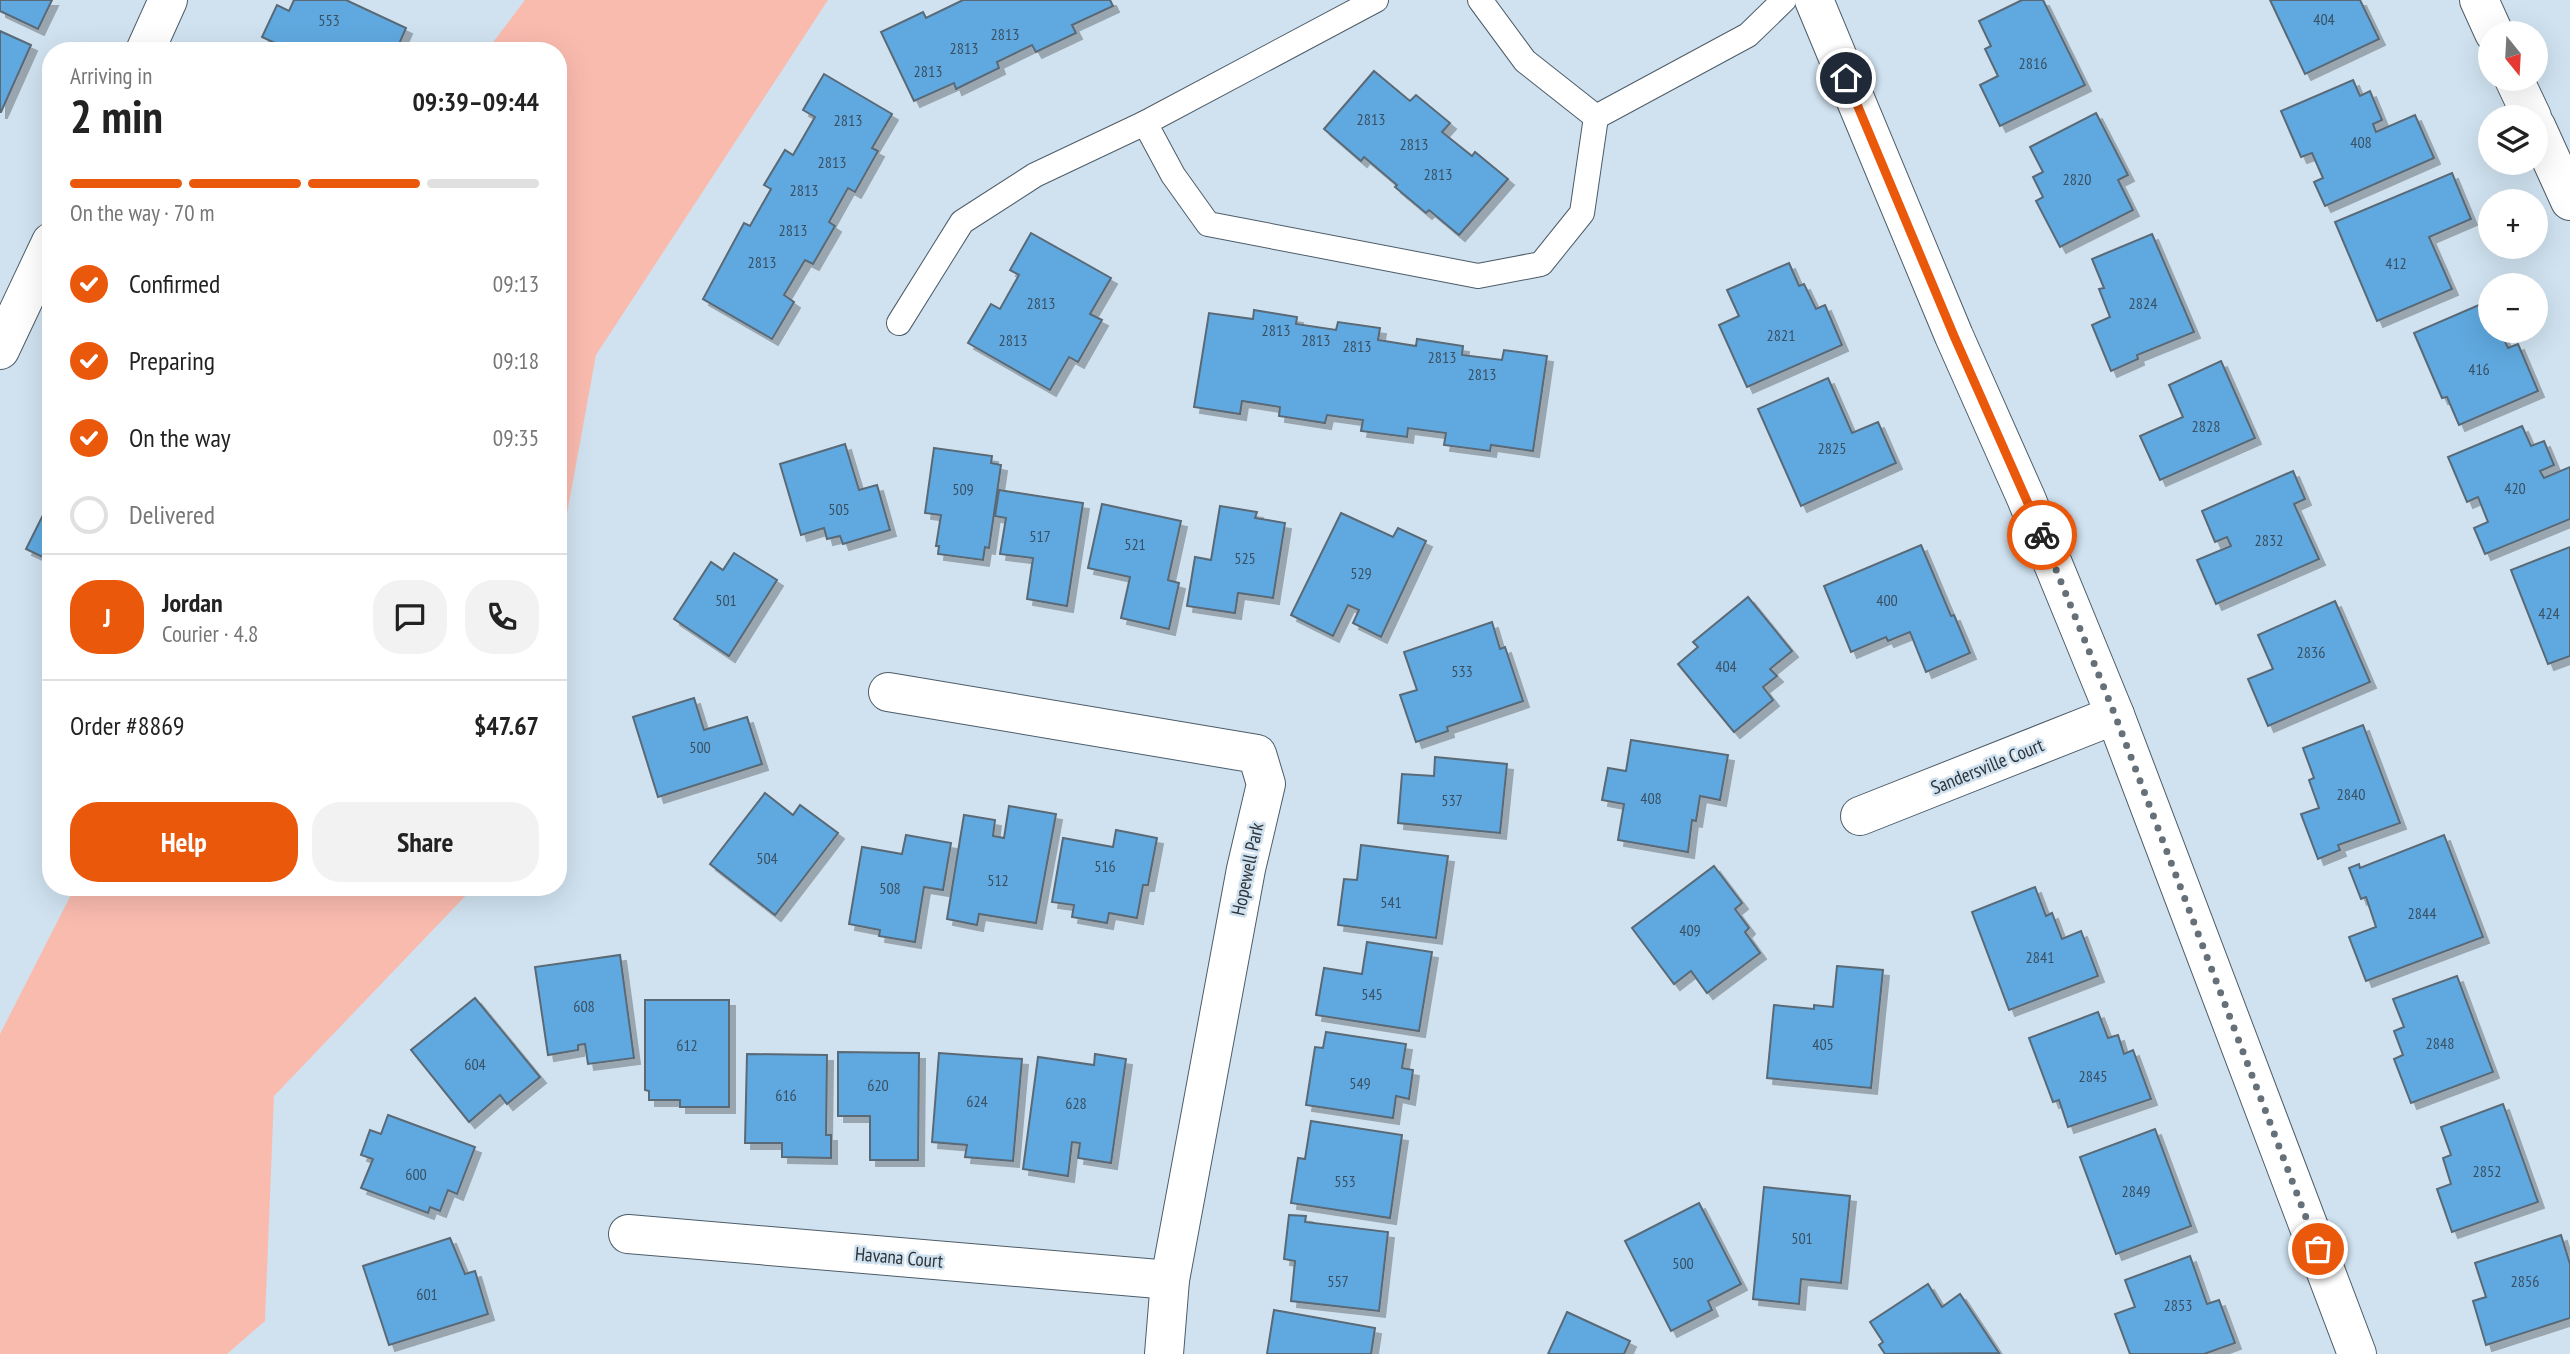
<!DOCTYPE html>
<html lang="en">
<head>
<meta charset="utf-8">
<style>
  body { margin:0; font-family:"PT Sans Narrow",sans-serif; background:#f2f2f2; color:#222; height:100vh; display:flex; flex-direction:column; font-size:26px; white-space:nowrap }
  * { box-sizing:border-box; margin:0 }
  p { font-size:23px; color:#767676 }
  .icon { flex:none; width:38px; height:38px; fill:none; stroke:currentColor; stroke-width:2; stroke-linecap:round; stroke-linejoin:round }
  .map { position:relative; flex:1; overflow:hidden }
  .sheet { position:absolute; left:42px; top:42px; width:525px; height:854px; display:flex; flex-direction:column; background:#fff; border-radius:28px; box-shadow:0 7px 28px #0002 }
  .sheet>* { flex:none }
  .needle { width:46px; rotate:162deg }
  .buttons { position:absolute; left:2478px; top:21px; display:grid; gap:14px }
  .buttons a { display:grid; place-items:center; width:70px; height:70px; border-radius:50%; background:#fff; box-shadow:0 7px 28px #0002; font-size:35px }
  .pin { position:absolute; display:grid; place-items:center; width:60px; height:60px; color:#fff; margin:-30px; border:4px solid #fff; border-radius:50%; box-shadow:0 2px 7px #0007 }
  .courier { position:absolute; display:grid; place-items:center; width:70px; height:70px; margin:-35px; border:5px solid #ea580c; border-radius:50%; background:#fff; color:#222; box-shadow:0 2px 9px #0007 }
  .summary em { font-style:normal; font-weight:600 }
  .summary div { display:flex; flex-direction:column-reverse }
  .summary { display:flex; align-items:center; justify-content:space-between; height:119px; padding:0 28px }
  h1 { font-size:46px; font-weight:600; line-height:52px }
  .bar { display:grid; grid-template-columns:repeat(4,1fr); gap:10px 7px; align-content:center; height:84px; padding:0 28px }
  .bar i { height:9px; border-radius:5px; background:#e0e0e0 }
  .bar .current { background:#ea580c }
  .bar p { grid-column:span 4 }
  .line { display:flex; align-items:center; gap:18px; padding:0 28px; border-top:2px solid #e0e0e0 }
  .line div { flex:1 }
  .round { display:grid; place-items:center; flex:none; width:74px; height:74px; border-radius:28px; background:#f2f2f2 }
  ol { padding:0 28px; list-style:none }
  li { display:flex; align-items:center; gap:21px; height:77px }
  li p { margin-inline-start:auto }
  li .icon { padding:7px; border-radius:50%; background:#ea580c; color:#fff; stroke-width:4 }
  li:last-child { color:#767676 }
  li i { width:38px; height:38px; border:4px solid #e0e0e0; border-radius:50% }
  .button { display:flex; gap:14px; margin-top:auto; padding:14px 28px }
  .button a { flex:1; height:80px; border-radius:28px; background:#ea580c; color:#fff; font-size:28px; font-weight:600; line-height:80px; text-align:center }
  .button a+a { background:#f2f2f2; color:#222 }
  .map>svg:first-child { display:block }
</style>
</head>
<body>
<div class="map">
<svg width="2570" height="1354" viewBox="0 0 2570 1354">
  <defs>
    <filter id="shadow"><feDropShadow dx="6" dy="6" stdDeviation="0" flood-color="#0004"/></filter>
  </defs>
  <rect width="100%" height="100%" fill="#d0e2f0"/>
  <g fill="#fabbaf">
    <polygon points="525,0 828,0 596,355 558,563 558,51 490,51 494,41"/>
    <polygon points="75,887 474,887 274,1096 265,1321 227,1354 0,1354 0,1034"/>
  </g>
  <g fill="#5fa9e0" stroke="#5a6976" stroke-width="2" filter="url(#shadow)">
    <polygon points="0,0 52,0 38,29 0,11"/>
    <polygon points="294,0 346,0 406,28 396,51 292,51 262,37 277,5 289,11"/>
    <polygon points="1110,0 1113,6 1072,25 1076,33 1036,52 1032,45 997,62 999,68 956,89 954,83 914,101 881,32 923,12 926,18 963,0"/>
    <polygon points="2022,0 2043,0 2085,85 2000,126 1980,85 1998,76 1985,49 1991,46 1979,21"/>
    <polygon points="2270,0 2360,0 2379,39 2305,74"/>
    <polygon points="0,31 31,45 1,112 0,112"/>
    <polygon points="1374,71 1410,101 1416,95 1450,123 1442,132 1472,156 1475,152 1508,179 1459,235 1429,210 1426,213 1395,187 1397,185 1364,157 1361,161 1324,129"/>
    <polygon points="824,74 892,114 872,148 878,151 855,192 848,188 829,222 835,226 813,264 805,260 784,295 794,302 772,339 703,299 744,223 750,226 771,189 764,185 785,150 793,155 815,117 803,110"/>
    <polygon points="2353,80 2360,96 2370,91 2382,120 2373,124 2376,132 2415,115 2434,158 2325,206 2314,182 2323,178 2312,153 2301,157 2281,111"/>
    <polygon points="2096,113 2128,175 2118,180 2133,210 2060,247 2036,201 2043,197 2033,177 2043,172 2030,147"/>
    <polygon points="2452,173 2471,219 2429,237 2452,289 2377,321 2335,222"/>
    <polygon points="1031,233 1111,278 1090,314 1102,320 1078,362 1069,357 1050,390 968,343 991,304 1000,309 1019,275 1010,270"/>
    <polygon points="2152,234 2194,332 2137,355 2138,359 2111,371 2092,325 2110,317 2099,289 2104,288 2092,259"/>
    <polygon points="1789,263 1799,286 1804,284 1816,309 1825,305 1842,345 1747,387 1719,325 1739,316 1727,290"/>
    <polygon points="2488,301 2490,307 2490,331 2500,331 2508,348 2518,344 2538,391 2459,425 2447,397 2442,398 2414,333"/>
    <polygon points="1254,310 1297,317 1296,324 1336,330 1338,322 1380,328 1378,340 1416,346 1417,339 1463,346 1462,355 1502,360 1504,350 1547,356 1533,451 1491,445 1490,451 1444,445 1446,433 1408,428 1407,437 1361,431 1363,420 1327,415 1325,423 1279,416 1280,407 1242,401 1240,414 1194,407 1209,313 1253,319"/>
    <polygon points="2221,361 2255,438 2160,480 2140,436 2183,417 2169,385"/>
    <polygon points="1828,378 1852,433 1878,422 1896,463 1801,506 1758,409"/>
    <polygon points="2522,426 2531,446 2544,441 2554,465 2540,471 2544,478 2570,467 2570,519 2485,554 2474,528 2488,522 2478,497 2467,502 2448,457"/>
    <polygon points="845,444 859,490 877,485 890,530 843,544 840,536 827,539 824,528 801,535 780,464"/>
    <polygon points="934,448 992,456 991,463 1001,465 989,548 985,547 983,560 938,554 939,546 936,546 941,515 925,513"/>
    <polygon points="2293,471 2305,499 2294,504 2319,559 2216,604 2197,560 2231,546 2227,537 2215,542 2202,511"/>
    <polygon points="999,490 1083,503 1067,606 1027,599 1033,558 1000,554 1006,518 995,516"/>
    <polygon points="51,499 51,561 26,549"/>
    <polygon points="1102,504 1181,521 1168,580 1179,583 1169,629 1121,618 1130,577 1088,568"/>
    <polygon points="1220,506 1257,512 1255,518 1285,523 1273,598 1238,593 1235,613 1187,606 1195,557 1211,560"/>
    <polygon points="1341,513 1393,537 1398,528 1426,541 1381,637 1353,623 1359,610 1348,605 1333,636 1291,615"/>
    <polygon points="1921,545 1951,616 1954,615 1970,653 1926,672 1910,632 1888,641 1886,637 1851,652 1824,586"/>
    <polygon points="2570,547 2570,656 2548,664 2511,570"/>
    <polygon points="734,553 777,580 729,656 674,619 711,562 723,570"/>
    <polygon points="1748,597 1792,651 1770,669 1777,676 1763,687 1773,700 1734,732 1678,664 1698,647 1693,642"/>
    <polygon points="2335,601 2370,682 2268,726 2248,679 2273,669 2258,635"/>
    <polygon points="1492,622 1500,649 1505,647 1523,701 1447,727 1448,731 1416,742 1400,695 1417,690 1404,652"/>
    <polygon points="694,698 704,730 747,717 762,764 658,797 633,717"/>
    <polygon points="2363,725 2400,823 2338,845 2340,850 2318,859 2301,814 2319,808 2309,780 2314,778 2303,748"/>
    <polygon points="1631,740 1728,755 1720,800 1700,796 1696,821 1692,820 1688,852 1618,840 1624,804 1602,800 1608,768 1626,771"/>
    <polygon points="1435,757 1507,764 1500,833 1398,823 1402,774 1434,776"/>
    <polygon points="765,793 793,815 800,805 838,833 775,915 710,864"/>
    <polygon points="1009,806 1056,814 1036,923 979,914 977,925 947,919 964,815 995,820 993,836 1004,838"/>
    <polygon points="1116,830 1157,838 1148,885 1143,885 1137,918 1109,913 1107,923 1072,917 1074,905 1052,902 1063,838 1113,847"/>
    <polygon points="906,835 951,843 943,890 924,887 915,942 879,936 880,930 849,924 862,847 902,854"/>
    <polygon points="2444,835 2483,937 2366,981 2349,937 2376,927 2366,897 2361,899 2349,868 2359,864 2360,868"/>
    <polygon points="1361,845 1448,856 1436,938 1338,925 1344,879 1357,880"/>
    <polygon points="1714,866 1742,903 1735,909 1749,928 1745,932 1760,953 1707,993 1691,971 1674,984 1632,928"/>
    <polygon points="2035,887 2046,916 2052,913 2062,939 2081,931 2098,976 2009,1010 1972,912"/>
    <polygon points="1367,942 1432,952 1419,1031 1316,1015 1324,968 1362,974"/>
    <polygon points="620,955 634,1058 588,1064 585,1044 578,1045 578,1050 548,1055 535,967"/>
    <polygon points="1837,966 1883,970 1871,1088 1767,1078 1774,1005 1814,1009 1814,1005 1833,1007"/>
    <polygon points="2457,976 2493,1072 2411,1103 2394,1059 2403,1055 2394,1031 2404,1027 2393,999"/>
    <polygon points="475,998 540,1077 507,1104 500,1095 469,1122 411,1050"/>
    <polygon points="645,1000 729,1000 729,1107 680,1107 680,1100 649,1100 649,1091 645,1090"/>
    <polygon points="2098,1012 2108,1038 2118,1035 2124,1054 2133,1050 2151,1099 2068,1127 2059,1100 2053,1102 2029,1038"/>
    <polygon points="1326,1032 1406,1044 1402,1068 1413,1070 1409,1099 1396,1096 1393,1118 1306,1105 1315,1047 1323,1048"/>
    <polygon points="838,1052 919,1053 918,1160 870,1160 870,1116 838,1116"/>
    <polygon points="939,1053 1022,1059 1013,1161 965,1157 967,1145 932,1142"/>
    <polygon points="747,1054 827,1055 826,1135 831,1135 831,1158 782,1157 782,1143 745,1143"/>
    <polygon points="1095,1054 1126,1059 1111,1163 1078,1158 1080,1143 1072,1142 1068,1176 1023,1169 1038,1057 1094,1065"/>
    <polygon points="2503,1104 2538,1202 2452,1232 2437,1189 2451,1184 2443,1158 2451,1155 2441,1127"/>
    <polygon points="388,1115 475,1147 457,1194 448,1190 440,1211 430,1207 428,1213 361,1188 373,1159 361,1155 370,1130 381,1134"/>
    <polygon points="1311,1121 1402,1135 1390,1218 1291,1203 1298,1158 1305,1159"/>
    <polygon points="2155,1129 2191,1226 2116,1254 2080,1157"/>
    <polygon points="1764,1187 1850,1196 1841,1283 1801,1279 1799,1304 1753,1299"/>
    <polygon points="1699,1203 1741,1284 1708,1301 1712,1310 1671,1331 1625,1241"/>
    <polygon points="1289,1215 1306,1216 1305,1222 1388,1232 1379,1311 1291,1301 1295,1261 1284,1259"/>
    <polygon points="2561,1235 2570,1264 2570,1318 2486,1345 2473,1301 2486,1297 2475,1263"/>
    <polygon points="450,1238 465,1274 475,1271 488,1314 389,1345 363,1266"/>
    <polygon points="2190,1256 2207,1304 2219,1300 2235,1343 2204,1354 2130,1354 2115,1314 2135,1307 2125,1280"/>
    <polygon points="1928,1284 1942,1307 1960,1294 1999,1353 1885,1354 1879,1345 1883,1342 1870,1322"/>
    <polygon points="1274,1310 1375,1328 1371,1354 1267,1354"/>
    <polygon points="1567,1312 1630,1341 1624,1354 1548,1354"/>
  </g>
  <g fill="none" stroke-linecap="round" stroke-linejoin="round">
    <defs>
      <g id="service">
        <polyline points="1376,0 1145,123 1173,175 1208,224 1478,276 1541,264 1582,213 1596,117"/>
        <polyline points="1480,0 1525,61 1596,117"/>
        <polyline points="1596,117 1748,35 1784,0"/>
        <polyline points="899,323 962,222 1035,175 1145,123"/>
      </g>
      <g id="minor">
        <polyline points="2479,0 2494,33"/>
        <polyline points="145,51 168,0"/>
        <polyline points="2514,79 2532,117"/>
        <polyline points="2536,126 2570,201"/>
        <polyline points="0,350 51,242"/>
        <polyline points="888,692 1257,754 1266,784 1246,869 1170,1280 1164,1354"/>
        <polyline points="1860,816 2115,715"/>
        <polyline points="628,1234 1170,1280"/>
      </g>
      <polyline id="tertiary" points="1814,0 1954,336 2026,498 2115,715 2357,1354"/>
    </defs>
    <use href="#service" stroke="#4d5c68" stroke-width="26"/>
    <use href="#minor" stroke="#4d5c68" stroke-width="40"/>
    <use href="#tertiary" stroke="#4d5c68" stroke-width="40"/>
    <use href="#service" stroke="#fff" stroke-width="24"/>
    <use href="#minor" stroke="#fff" stroke-width="38"/>
    <use href="#tertiary" stroke="#fff" stroke-width="38"/>
  </g>
  <g fill="none" stroke-linecap="round" stroke-linejoin="round">
    <polyline stroke="#667079" stroke-width="7" stroke-dasharray="0 12.6" points="2042,535 2115,715 2318,1249"/>
    <polyline stroke="#ea580c" stroke-width="9" points="1846,78 1954,336 2042,535"/>
  </g>
  <g text-anchor="middle" dominant-baseline="central" stroke-width="5" stroke-linejoin="round" paint-order="stroke">
    <g font-size="16" fill="#3a5063">
      <text x="2324" y="19">404</text>
      <text x="329" y="20">553</text>
      <text x="1005" y="34">2813</text>
      <text x="964" y="48">2813</text>
      <text x="2033" y="63">2816</text>
      <text x="928" y="71">2813</text>
      <text x="1371" y="119">2813</text>
      <text x="848" y="120">2813</text>
      <text x="2361" y="142">408</text>
      <text x="1414" y="144">2813</text>
      <text x="832" y="162">2813</text>
      <text x="1438" y="174">2813</text>
      <text x="2077" y="179">2820</text>
      <text x="804" y="190">2813</text>
      <text x="793" y="230">2813</text>
      <text x="762" y="262">2813</text>
      <text x="2396" y="263">412</text>
      <text x="1041" y="303">2813</text>
      <text x="2143" y="303">2824</text>
      <text x="1276" y="330">2813</text>
      <text x="1781" y="335">2821</text>
      <text x="1013" y="340">2813</text>
      <text x="1316" y="340">2813</text>
      <text x="1357" y="346">2813</text>
      <text x="1442" y="357">2813</text>
      <text x="2479" y="369">416</text>
      <text x="1482" y="374">2813</text>
      <text x="2206" y="426">2828</text>
      <text x="1832" y="448">2825</text>
      <text x="2515" y="488">420</text>
      <text x="963" y="489">509</text>
      <text x="839" y="509">505</text>
      <text x="1040" y="536">517</text>
      <text x="2269" y="540">2832</text>
      <text x="1135" y="544">521</text>
      <text x="1245" y="558">525</text>
      <text x="1361" y="573">529</text>
      <text x="726" y="600">501</text>
      <text x="1887" y="600">400</text>
      <text x="2549" y="613">424</text>
      <text x="2311" y="652">2836</text>
      <text x="1726" y="666">404</text>
      <text x="1462" y="671">533</text>
      <text x="700" y="747">500</text>
      <text x="2351" y="794">2840</text>
      <text x="1651" y="798">408</text>
      <text x="1452" y="800">537</text>
      <text x="767" y="858">504</text>
      <text x="1105" y="866">516</text>
      <text x="998" y="880">512</text>
      <text x="890" y="888">508</text>
      <text x="1391" y="902">541</text>
      <text x="2422" y="913">2844</text>
      <text x="1690" y="930">409</text>
      <text x="2040" y="957">2841</text>
      <text x="1372" y="994">545</text>
      <text x="584" y="1006">608</text>
      <text x="2440" y="1043">2848</text>
      <text x="1823" y="1044">405</text>
      <text x="687" y="1045">612</text>
      <text x="475" y="1064">604</text>
      <text x="2093" y="1076">2845</text>
      <text x="1360" y="1083">549</text>
      <text x="878" y="1085">620</text>
      <text x="786" y="1095">616</text>
      <text x="977" y="1101">624</text>
      <text x="1076" y="1103">628</text>
      <text x="2487" y="1171">2852</text>
      <text x="416" y="1174">600</text>
      <text x="1345" y="1181">553</text>
      <text x="2136" y="1191">2849</text>
      <text x="1802" y="1238">501</text>
      <text x="1683" y="1263">500</text>
      <text x="1338" y="1281">557</text>
      <text x="2525" y="1281">2856</text>
      <text x="427" y="1294">601</text>
      <text x="2178" y="1305">2853</text>
    </g>
    <g font-size="19" fill="#2d3339" stroke="#d0e2f0">
      <text transform="translate(1987 766) rotate(-22)">Sandersville Court</text>
      <text transform="translate(1247 869) rotate(-78)">Hopewell Park</text>
      <text transform="translate(899 1257) rotate(5)">Havana Court</text>
    </g>
  </g>
</svg>
<div class="buttons">
<a><svg class="needle" viewBox="-14 -14 28 28"><path d="M0-13l5 13h-10z" fill="#e53935"/><path d="M0 13l5-13h-10z" fill="#767676"/></svg></a>
<a><svg class="icon" aria-label="layers" viewBox="0 0 24 24"><path d="M12 4l9 5-9 5-9-5zM3 14l9 5 9-5"/></svg></a>
<a>+</a>
<a>−</a>
</div>
<div class="pin" style="left:2318px;top:1249px;background:#ea580c"><svg class="icon" aria-label="bag" viewBox="0 0 24 24"><path d="M5 8h14l-1 12H6zM9 8a3 3 0 0 1 6 0"/></svg></div>
<div class="pin" style="left:1846px;top:78px;background:#1f2937"><svg class="icon" aria-label="home" viewBox="0 0 24 24"><path d="M3 11l9-7 9 7M6 9v11h12V9"/></svg></div>
<div class="courier" style="left:2042px;top:535px"><svg class="icon" aria-label="bike" viewBox="0 0 24 24"><circle cx="6" cy="16" r="4"/><circle cx="18" cy="16" r="4"/><path d="M6 16l4-8h5l3 8M10 8l3 8H6M13 5h3"/></svg></div>
<section class="sheet">
<div class="summary"><div><h1>2 min</h1><p>Arriving in</p></div><em>09:39–09:44</em></div>
<div class="bar"><i class="current"></i><i class="current"></i><i class="current"></i><i></i><p>On the way · 70 m</p></div>
<ol>
<li><svg class="icon" aria-label="check" viewBox="0 0 24 24"><path d="M5 12l5 5 9-10"/></svg>Confirmed<p>09:13</p></li>
<li><svg class="icon" aria-label="check" viewBox="0 0 24 24"><path d="M5 12l5 5 9-10"/></svg>Preparing<p>09:18</p></li>
<li><svg class="icon" aria-label="check" viewBox="0 0 24 24"><path d="M5 12l5 5 9-10"/></svg>On the way<p>09:35</p></li>
<li><i></i>Delivered</li>
</ol>
<div class="line" style="height:126px"><b class="round" style="background:#ea580c;color:#fff">J</b><div><b>Jordan</b><p>Courier · 4.8</p></div><a class="round"><svg class="icon" aria-label="chat" viewBox="0 0 24 24"><path d="M4 5h16v11H9l-5 4z"/></svg></a><a class="round"><svg class="icon" aria-label="phone" viewBox="0 0 24 24"><path d="M5 4h4l2 5-3 2q2 4 5 5l2-3 5 2v4C11 20 4 13 5 4z"/></svg></a></div>
<div class="line" style="height:91px"><div>Order #8869</div><b>$47.67</b></div>
<div class="button"><a>Help</a><a>Share</a></div>
</section>
</div>
</body>
</html>
